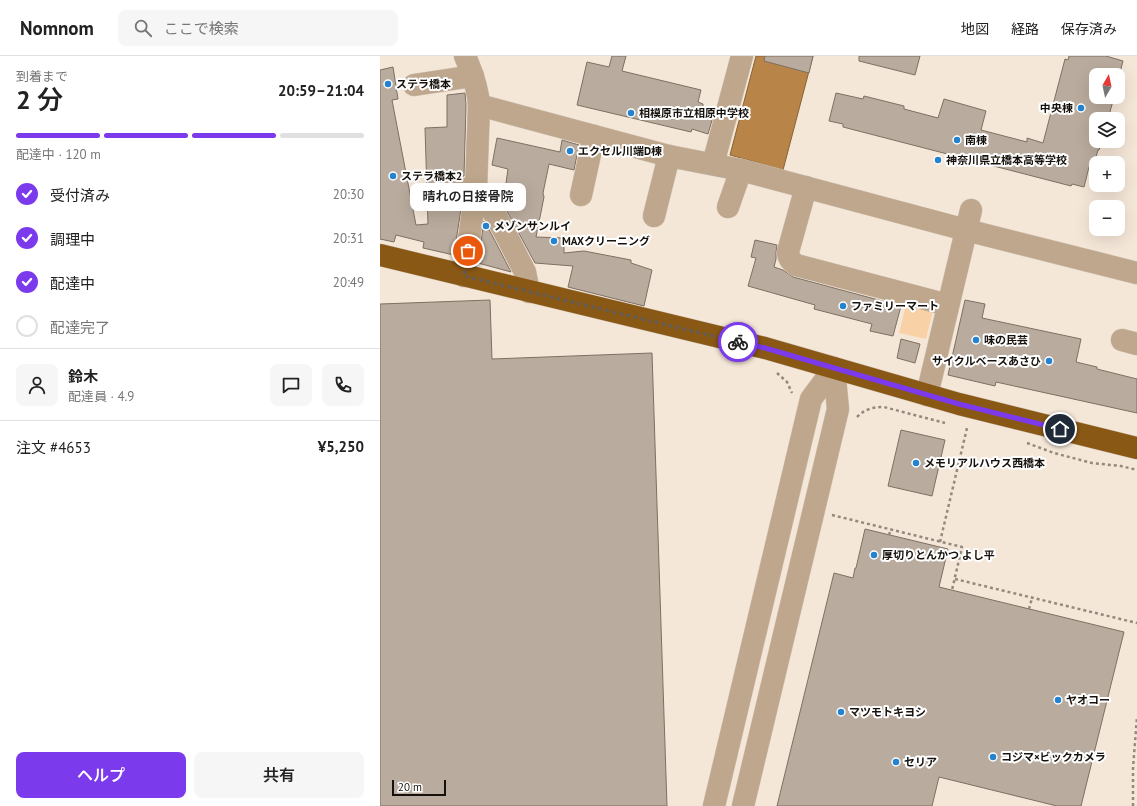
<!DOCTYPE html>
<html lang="ja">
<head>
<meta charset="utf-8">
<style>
  body { margin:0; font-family:"PT Sans","Noto Sans JP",sans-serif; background:#f6f6f6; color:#222; height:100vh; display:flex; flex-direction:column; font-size:15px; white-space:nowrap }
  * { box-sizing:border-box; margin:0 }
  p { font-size:13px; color:#767676 }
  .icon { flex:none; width:22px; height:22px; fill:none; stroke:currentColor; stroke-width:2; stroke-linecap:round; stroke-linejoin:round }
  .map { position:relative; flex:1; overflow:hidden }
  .side { display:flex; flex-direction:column; background:#fff; width:380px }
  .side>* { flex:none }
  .needle { width:26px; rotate:9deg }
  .controls { position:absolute; left:709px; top:12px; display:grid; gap:8px }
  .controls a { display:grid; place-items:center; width:36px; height:36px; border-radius:8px; background:#fff; box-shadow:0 4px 16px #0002; font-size:20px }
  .scale { position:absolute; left:12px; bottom:10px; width:54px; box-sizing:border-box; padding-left:4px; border:2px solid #16110c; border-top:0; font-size:11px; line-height:14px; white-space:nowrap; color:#16110c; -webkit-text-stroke:3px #fff; paint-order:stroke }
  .pin { position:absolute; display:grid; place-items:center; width:34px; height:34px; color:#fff; margin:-17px; border:2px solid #fff; border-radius:50%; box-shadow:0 1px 4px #0007 }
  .courier { position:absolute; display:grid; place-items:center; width:40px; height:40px; margin:-20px; border:3px solid #7c3aed; border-radius:50%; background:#fff; color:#222; box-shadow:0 1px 5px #0007 }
  .bubble { position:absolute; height:28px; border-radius:8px; background:#fff; box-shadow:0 4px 16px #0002; font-size:13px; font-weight:600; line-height:28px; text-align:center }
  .head em { font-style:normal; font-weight:600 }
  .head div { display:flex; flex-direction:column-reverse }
  .head { display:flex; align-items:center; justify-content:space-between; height:68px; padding:0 16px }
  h1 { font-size:26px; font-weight:600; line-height:30px }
  .bar { display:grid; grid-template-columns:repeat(4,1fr); gap:6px 4px; align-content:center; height:48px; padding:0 16px }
  .bar i { height:5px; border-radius:3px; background:#e0e0e0 }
  .bar .selected { background:#7c3aed }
  .bar p { grid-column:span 4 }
  .line { display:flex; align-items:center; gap:10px; padding:0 16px; border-top:1px solid #e0e0e0 }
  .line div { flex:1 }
  .round { display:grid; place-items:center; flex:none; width:42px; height:42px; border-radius:8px; background:#f6f6f6 }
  ol { padding:0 16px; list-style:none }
  li { display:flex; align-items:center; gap:12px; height:44px }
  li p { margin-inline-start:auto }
  li .icon { padding:4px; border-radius:50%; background:#7c3aed; color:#fff; stroke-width:4 }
  li:last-child { color:#767676 }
  li i { width:22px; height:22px; border:2px solid #e0e0e0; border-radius:50% }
  .action { display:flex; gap:8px; margin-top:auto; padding:8px 16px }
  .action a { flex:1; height:46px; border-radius:8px; background:#7c3aed; color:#fff; font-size:16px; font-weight:600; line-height:46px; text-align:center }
  .action a+a { background:#f6f6f6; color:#222 }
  header { display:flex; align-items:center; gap:24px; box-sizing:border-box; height:56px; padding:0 20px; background:#fff; border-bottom:1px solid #e0e0e0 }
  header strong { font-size:19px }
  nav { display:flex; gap:22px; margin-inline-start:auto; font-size:14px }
  .search { width:280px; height:36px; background:#f6f6f6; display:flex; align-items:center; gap:10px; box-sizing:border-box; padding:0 14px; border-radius:8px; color:#767676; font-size:15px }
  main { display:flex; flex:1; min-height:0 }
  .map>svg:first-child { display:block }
</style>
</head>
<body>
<header>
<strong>Nomnom</strong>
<div class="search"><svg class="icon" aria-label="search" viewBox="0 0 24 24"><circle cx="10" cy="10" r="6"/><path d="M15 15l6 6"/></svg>ここで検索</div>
<nav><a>地図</a><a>経路</a><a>保存済み</a></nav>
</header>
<main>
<section class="side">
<div class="head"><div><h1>2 分</h1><p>到着まで</p></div><em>20:59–21:04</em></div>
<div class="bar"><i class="selected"></i><i class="selected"></i><i class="selected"></i><i></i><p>配達中 · 120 m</p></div>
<ol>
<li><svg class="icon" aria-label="check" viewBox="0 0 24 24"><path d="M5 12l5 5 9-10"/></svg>受付済み<p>20:30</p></li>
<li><svg class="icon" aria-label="check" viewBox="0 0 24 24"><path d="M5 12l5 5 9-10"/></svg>調理中<p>20:31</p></li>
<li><svg class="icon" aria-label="check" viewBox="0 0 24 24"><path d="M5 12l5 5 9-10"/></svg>配達中<p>20:49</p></li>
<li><i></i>配達完了</li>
</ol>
<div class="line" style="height:72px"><a class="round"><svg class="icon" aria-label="person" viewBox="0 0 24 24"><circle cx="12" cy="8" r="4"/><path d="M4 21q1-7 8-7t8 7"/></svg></a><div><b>鈴木</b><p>配達員 · 4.9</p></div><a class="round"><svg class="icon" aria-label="chat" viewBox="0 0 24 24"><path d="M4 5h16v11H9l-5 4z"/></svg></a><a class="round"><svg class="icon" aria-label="phone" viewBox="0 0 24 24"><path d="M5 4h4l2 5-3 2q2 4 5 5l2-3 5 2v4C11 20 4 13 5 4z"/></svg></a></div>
<div class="line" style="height:52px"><div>注文 #4653</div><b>¥5,250</b></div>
<div class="action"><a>ヘルプ</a><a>共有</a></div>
</section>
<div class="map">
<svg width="757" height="750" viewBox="0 0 757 750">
  <rect width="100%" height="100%" fill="#f5e7d8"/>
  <polygon fill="#f9d1a7" points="527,245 554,251 546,283 519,277"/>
  <polygon fill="#b98447" stroke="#886235" points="376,0 433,0 403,114 350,99"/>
  <g fill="#b9ab9d" stroke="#7d7063">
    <polygon points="232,0 246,0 242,15 321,34 318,46 323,48 323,51 335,54 328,78 312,73 311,76 197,49 207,6 229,11"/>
    <polygon points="385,0 433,0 429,17 384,5"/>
    <polygon points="479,0 540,0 535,19 479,5"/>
    <polygon points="689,0 726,0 743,5 738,24 738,19 716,19 716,41 734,41 728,63 716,63 716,85 722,85 719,94 718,94 713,112 709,111 704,131 692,128 691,130 463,71 463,68 449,65 456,37 483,43 484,40 524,50 524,53 558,62 564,43 606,55 601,74 647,86 647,82 663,87 685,3 688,4"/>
    <polygon points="13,11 18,43 12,44 36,169 48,168 45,72 67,71 67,39 85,37 86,49 84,120 71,120 65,122 60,126 59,133 60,139 65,144 71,146 82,146 74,199 43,192 44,186 16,179 14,186 0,183 0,14"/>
    <polygon points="117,82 180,96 182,84 199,89 194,114 169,108 163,137 164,141 156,181 184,182 184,197 204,195 251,204 251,207 272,214 264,250 188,231 193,210 155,207 123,148 128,113 112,109"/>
    <polygon points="104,165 112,179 131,216 98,207"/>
    <polygon points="375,184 397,189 396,197 396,203 394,211 403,214 413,221 521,250 513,280 490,275 492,268 434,253 435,249 368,230 376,202 371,201"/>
    <polygon points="110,244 112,303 272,297 287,750 0,750 0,248"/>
    <polygon points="585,244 605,248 602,262 701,283 696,306 717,311 717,313 757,323 757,357 616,326 615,330 568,319"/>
    <polygon points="521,283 540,288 535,307 517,302"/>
    <polygon points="521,374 565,384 552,440 508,430"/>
    <polygon points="485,473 568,493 559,531 744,576 701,750 677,750 559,721 552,750 397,750 454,517 473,522 475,512 476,512"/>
  </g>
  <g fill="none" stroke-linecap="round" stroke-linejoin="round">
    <defs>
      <g id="minor">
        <path d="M 85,0 C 92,16 98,32 99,49 L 289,100 L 361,114 L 586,174 L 757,217"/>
        <polyline points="34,29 93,20"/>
        <polyline points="333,108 362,0"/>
        <path d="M 426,131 L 408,196 C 408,202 411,205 416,209 L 568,249"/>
        <polyline points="71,133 96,133 104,140 123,173 145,216 149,236"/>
        <polyline points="201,139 214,80"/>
        <polyline points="348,151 361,114"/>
        <polyline points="274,160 289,100"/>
        <polyline points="84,220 96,133 99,49"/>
        <polyline points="742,284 757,288"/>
        <polyline points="547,339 591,154"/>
        <polyline points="334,750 431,343 454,312"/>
        <polyline points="363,750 458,353 454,312"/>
      </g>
      <polyline id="highway" points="0,199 385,292 579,348 757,392"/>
    </defs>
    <use href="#minor" stroke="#d1c5b7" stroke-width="23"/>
    <use href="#highway" stroke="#d1c5b7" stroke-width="23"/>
    <g stroke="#93897e" stroke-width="2.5" stroke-dasharray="3 3" stroke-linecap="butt">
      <polyline points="397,317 407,326 412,337"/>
      <path d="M 477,361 C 485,353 493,351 504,351 L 565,367"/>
      <polyline points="647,387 674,397 712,407 741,410 757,414"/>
      <polyline points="452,459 582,491 572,534"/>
      <polyline points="509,479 511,473"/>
      <polyline points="560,486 587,372"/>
      <polyline points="575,523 757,567"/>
      <polyline points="649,553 652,542"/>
      <polyline points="753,750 753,712 757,661"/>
    </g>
    <use href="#minor" stroke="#bfa78d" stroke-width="22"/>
    <use href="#highway" stroke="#8a5815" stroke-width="22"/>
  </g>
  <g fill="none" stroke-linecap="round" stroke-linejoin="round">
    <polyline stroke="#645c53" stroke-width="4" stroke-dasharray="0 7.2" points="88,195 84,220 358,286"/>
    <polyline stroke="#7c3aed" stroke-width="5" points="358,286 385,292 579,348 680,373"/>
  </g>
  <g fill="#2483cf" stroke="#fff" stroke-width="1.5">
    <circle cx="8" cy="28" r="4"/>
    <circle cx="701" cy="52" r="4"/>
    <circle cx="251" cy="57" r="4"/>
    <circle cx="577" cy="84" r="4"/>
    <circle cx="190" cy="95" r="4"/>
    <circle cx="558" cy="104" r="4"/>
    <circle cx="13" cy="120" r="4"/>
    <circle cx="106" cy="170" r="4"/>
    <circle cx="174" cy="185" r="4"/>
    <circle cx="463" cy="250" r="4"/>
    <circle cx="596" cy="284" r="4"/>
    <circle cx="669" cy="305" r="4"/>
    <circle cx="536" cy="407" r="4"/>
    <circle cx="494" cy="499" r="4"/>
    <circle cx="678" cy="644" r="4"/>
    <circle cx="461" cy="656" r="4"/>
    <circle cx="613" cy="701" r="4"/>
    <circle cx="516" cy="706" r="4"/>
  </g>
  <g text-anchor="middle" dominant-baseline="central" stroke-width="4" stroke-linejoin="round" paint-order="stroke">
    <g font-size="11" font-weight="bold" fill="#16110c" stroke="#fff" text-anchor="start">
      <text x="16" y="28">ステラ橋本</text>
      <text x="693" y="52" text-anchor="end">中央棟</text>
      <text x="259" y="57">相模原市立相原中学校</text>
      <text x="585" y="84">南棟</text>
      <text x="198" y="95">エクセル川端D棟</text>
      <text x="566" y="104">神奈川県立橋本高等学校</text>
      <text x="21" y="120">ステラ橋本2</text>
      <text x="114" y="170">メゾンサンルイ</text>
      <text x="182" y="185">MAXクリーニング</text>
      <text x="471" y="250">ファミリーマート</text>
      <text x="604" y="284">味の民芸</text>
      <text x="661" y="305" text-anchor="end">サイクルベースあさひ</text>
      <text x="544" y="407">メモリアルハウス西橋本</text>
      <text x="502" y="499">厚切りとんかつ よし平</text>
      <text x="686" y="644">ヤオコー</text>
      <text x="469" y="656">マツモトキヨシ</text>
      <text x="621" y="701">コジマ×ビックカメラ</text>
      <text x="524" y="706">セリア</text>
    </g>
  </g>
</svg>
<div class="controls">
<a><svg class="needle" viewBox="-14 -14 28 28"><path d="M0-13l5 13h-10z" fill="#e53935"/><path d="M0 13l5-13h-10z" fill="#767676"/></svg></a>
<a><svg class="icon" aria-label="layers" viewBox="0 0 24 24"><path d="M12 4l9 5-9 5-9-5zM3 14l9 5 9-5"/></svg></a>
<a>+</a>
<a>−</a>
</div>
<div class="scale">20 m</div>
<div class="pin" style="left:88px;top:195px;background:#ea580c"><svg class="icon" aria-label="bag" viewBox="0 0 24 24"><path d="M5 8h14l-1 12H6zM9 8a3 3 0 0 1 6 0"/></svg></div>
<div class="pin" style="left:680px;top:373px;background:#1f2937"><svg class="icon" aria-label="home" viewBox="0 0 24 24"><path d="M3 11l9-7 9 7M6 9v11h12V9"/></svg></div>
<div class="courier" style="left:358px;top:286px"><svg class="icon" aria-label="bike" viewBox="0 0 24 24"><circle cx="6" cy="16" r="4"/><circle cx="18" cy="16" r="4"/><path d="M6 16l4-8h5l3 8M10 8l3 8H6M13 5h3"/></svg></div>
<div class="bubble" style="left:30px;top:127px;width:116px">晴れの日接骨院</div>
</div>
</main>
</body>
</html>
